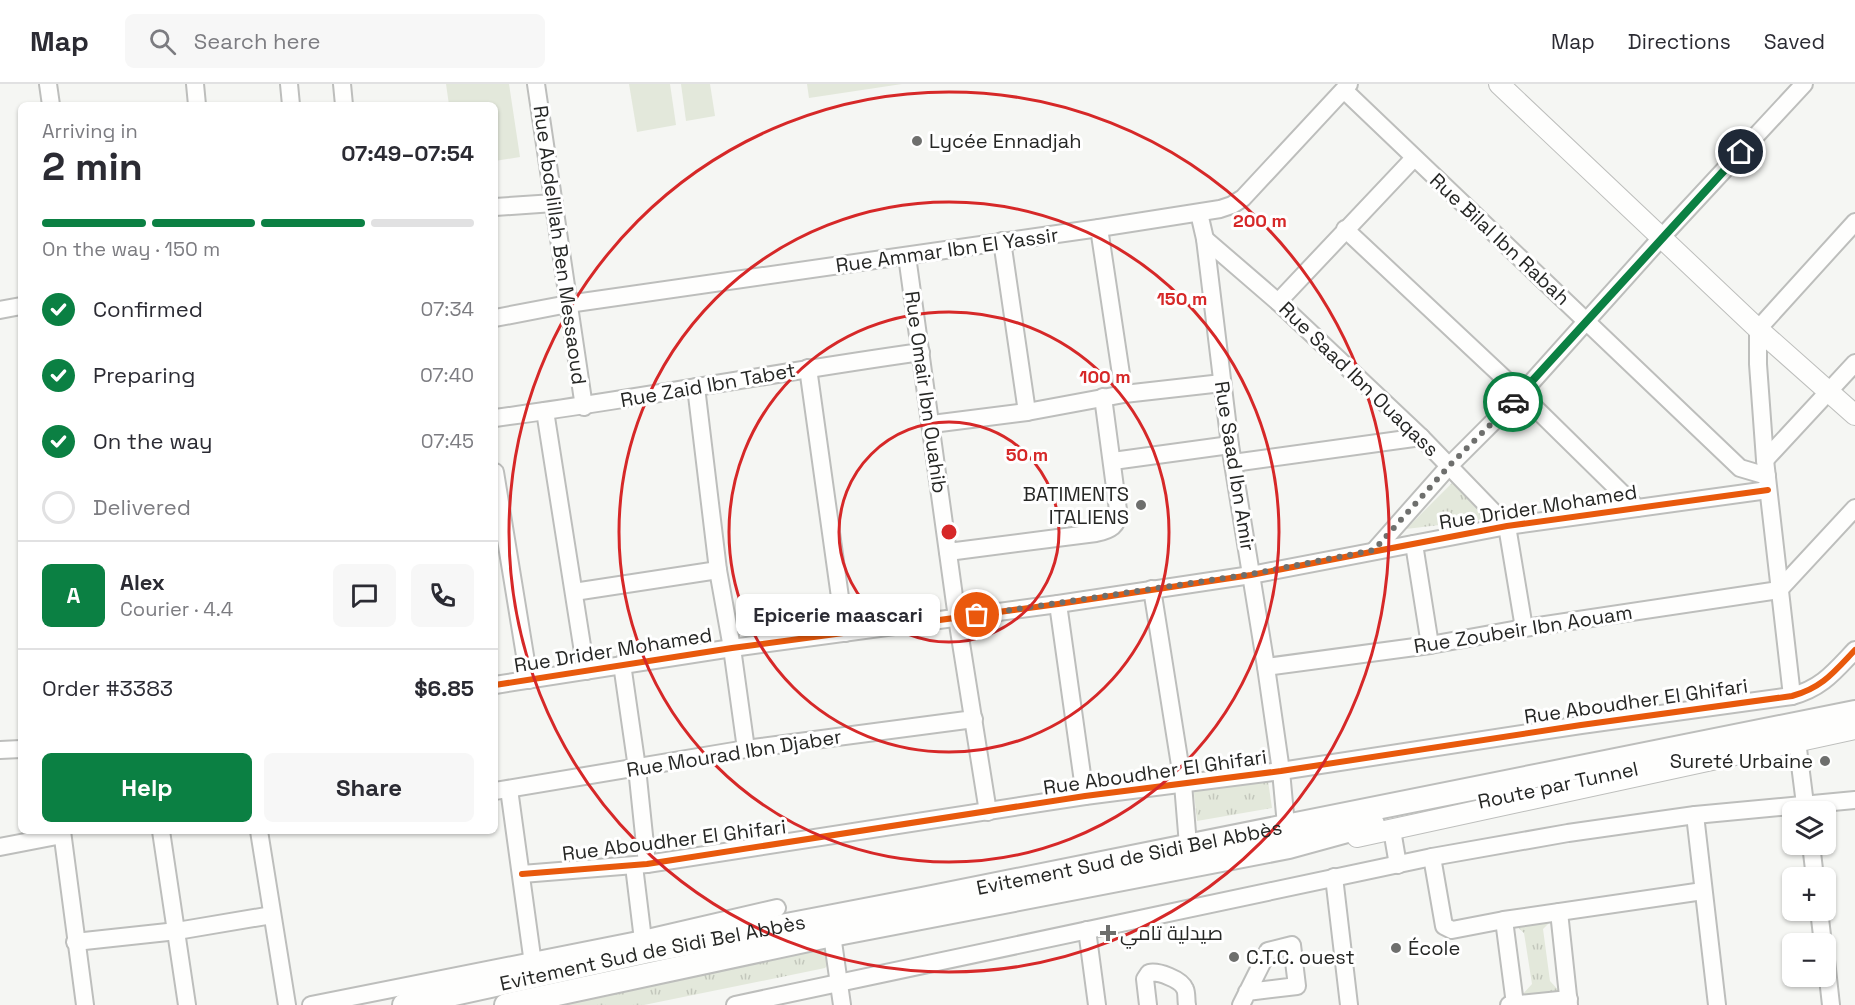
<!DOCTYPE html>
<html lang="en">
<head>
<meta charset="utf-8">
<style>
  body { margin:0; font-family:"Space Grotesk",Cairo,sans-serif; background:#f7f7f7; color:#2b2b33; height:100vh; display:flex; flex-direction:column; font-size:22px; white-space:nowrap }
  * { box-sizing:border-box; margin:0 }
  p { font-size:20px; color:#7c7c81 }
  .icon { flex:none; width:33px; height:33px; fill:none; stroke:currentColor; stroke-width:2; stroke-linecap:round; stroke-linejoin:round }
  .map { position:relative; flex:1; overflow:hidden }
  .details { position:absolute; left:18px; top:18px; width:480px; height:732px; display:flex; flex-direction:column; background:#fff; border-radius:9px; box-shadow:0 2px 4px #0004 }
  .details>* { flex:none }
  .buttons { position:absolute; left:1782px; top:717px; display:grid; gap:12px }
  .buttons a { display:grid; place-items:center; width:54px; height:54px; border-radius:9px; background:#fff; box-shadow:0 2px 4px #0004; font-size:30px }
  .pin { position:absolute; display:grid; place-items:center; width:51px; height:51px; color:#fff; margin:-26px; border:3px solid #fff; border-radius:50%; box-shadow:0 2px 6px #0007 }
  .courier { position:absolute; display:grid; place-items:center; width:60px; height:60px; margin:-30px; border:4px solid #0b8043; border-radius:50%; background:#fff; color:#222; box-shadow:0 2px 8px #0007 }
  .bubble { position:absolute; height:42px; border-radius:9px; background:#fff; box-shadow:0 2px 4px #0004; font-size:20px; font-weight:700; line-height:42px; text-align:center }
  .summary em { font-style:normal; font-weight:700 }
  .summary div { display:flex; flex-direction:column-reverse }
  .summary { display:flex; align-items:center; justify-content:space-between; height:102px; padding:0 24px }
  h1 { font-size:39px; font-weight:700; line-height:45px }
  .bar { display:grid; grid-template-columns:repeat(4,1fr); gap:9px 6px; align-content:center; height:72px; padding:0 24px }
  .bar i { height:8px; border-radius:4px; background:#e1e1e2 }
  .bar .selected { background:#0b8043 }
  .bar p { grid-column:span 4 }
  .line { display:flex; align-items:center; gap:15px; padding:0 24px; border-top:2px solid #e1e1e2 }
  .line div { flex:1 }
  .round { display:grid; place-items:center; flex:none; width:63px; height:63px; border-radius:9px; background:#f7f7f7 }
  ol { padding:0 24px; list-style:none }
  li { display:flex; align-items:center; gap:18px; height:66px }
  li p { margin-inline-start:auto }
  li .icon { padding:6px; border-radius:50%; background:#0b8043; color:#fff; stroke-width:4 }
  li:last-child { color:#7c7c81 }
  li i { width:33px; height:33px; border:3px solid #e1e1e2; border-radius:50% }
  .primary-button { display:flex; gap:12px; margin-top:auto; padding:12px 24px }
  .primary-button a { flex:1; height:69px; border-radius:9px; background:#0b8043; color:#fff; font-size:24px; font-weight:700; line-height:69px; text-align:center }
  .primary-button a+a { background:#f7f7f7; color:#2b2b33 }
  header { display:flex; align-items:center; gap:36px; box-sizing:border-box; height:84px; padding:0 30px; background:#fff; border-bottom:2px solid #e1e1e2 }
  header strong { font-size:28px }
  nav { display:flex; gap:33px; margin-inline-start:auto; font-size:21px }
  .search { width:420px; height:54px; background:#f7f7f7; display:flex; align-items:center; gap:15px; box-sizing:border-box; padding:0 21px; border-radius:9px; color:#7c7c81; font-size:22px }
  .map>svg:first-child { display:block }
</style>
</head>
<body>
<header>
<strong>Map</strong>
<div class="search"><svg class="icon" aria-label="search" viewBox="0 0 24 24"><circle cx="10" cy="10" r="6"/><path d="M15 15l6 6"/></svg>Search here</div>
<nav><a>Map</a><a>Directions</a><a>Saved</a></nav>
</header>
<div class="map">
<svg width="1855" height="921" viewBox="0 0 1855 921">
  <defs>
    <pattern id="park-tufts" width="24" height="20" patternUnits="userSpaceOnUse" patternTransform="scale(1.5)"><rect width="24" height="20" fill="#e3e8db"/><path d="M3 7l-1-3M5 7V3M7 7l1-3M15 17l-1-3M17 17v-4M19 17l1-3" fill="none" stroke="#c3c7bc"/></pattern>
  </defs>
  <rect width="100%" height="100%" fill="#f5f6f3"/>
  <g fill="#e3e8db">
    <polygon points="446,0 509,0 520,73 495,77 495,21 449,21"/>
    <polygon points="629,0 670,0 676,41 637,48"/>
    <polygon points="681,0 710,0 715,32 686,37"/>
    <polygon points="807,0 902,0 809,14"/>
  </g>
  <g fill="url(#park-tufts)">
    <polygon points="1454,397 1489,435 1406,445"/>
    <polygon points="1267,690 1272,724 1197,737 1193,700"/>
    <polygon points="1554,834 1543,845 1550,897 1562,910 1520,913 1532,900 1524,849 1514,840"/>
    <polygon points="824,861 829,867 832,876 825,884 644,921 523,921"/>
  </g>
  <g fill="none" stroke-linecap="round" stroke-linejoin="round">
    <defs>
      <g id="minor">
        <polyline points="48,0 51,21"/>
        <polyline points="195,0 197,21"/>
        <polyline points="289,0 291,21"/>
        <polyline points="342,0 344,21"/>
        <polyline points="536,0 584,323"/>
        <polyline points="1344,6 1740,384 1767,392"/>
        <polyline points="495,123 554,119"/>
        <polyline points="1199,129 1205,155 1230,361 1266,583 1281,687 1287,752"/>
        <polyline points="1099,144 1124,310"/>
        <polyline points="1345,145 1521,310 1637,424"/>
        <polyline points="1205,155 1278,218 1421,353 1507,442 1524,544"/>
        <polyline points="1002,157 1027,328"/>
        <polyline points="907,172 957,534 988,728"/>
        <polyline points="1278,218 1414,74"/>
        <polyline points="0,226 21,222"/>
        <polyline points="495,234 568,220 1099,144 1220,125 1232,121 1243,114 1349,0"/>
        <polyline points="808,284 845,549"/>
        <polyline points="696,303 718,486 732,564 746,665"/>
        <polyline points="545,327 586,587"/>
        <path d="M 495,334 C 637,315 778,288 921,268"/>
        <polyline points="932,340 1027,328 1124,310 1222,299"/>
        <polyline points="1765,376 1855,279"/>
        <polyline points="1113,377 1230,361"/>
        <polyline points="1233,379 1421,353"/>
        <polyline points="495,388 529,596"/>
        <polyline points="1414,460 1430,561"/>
        <polyline points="1374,467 1450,381 1521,310 1661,154 1804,0"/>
        <path d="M 948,468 L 1096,449 C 1110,446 1119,442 1118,426 L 1103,313"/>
        <polyline points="1152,505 1183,700 1188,761"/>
        <polyline points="574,508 718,486"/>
        <polyline points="1058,520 1085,712"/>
        <polyline points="622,580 637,684 647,780"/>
        <polyline points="1266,583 1430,561 1524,544 1779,506 1855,424"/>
        <polyline points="495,601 732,564 1058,520 1251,491 1507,442 1768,406"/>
        <polyline points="1792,612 1765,376 1758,280 1758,245 1855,138"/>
        <polyline points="1797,657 1806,728"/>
        <polyline points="0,666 21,665"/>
        <polyline points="509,705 534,887"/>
        <polyline points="495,707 746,665 974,635"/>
        <polyline points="1695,731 1717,921"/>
        <polyline points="1392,746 1398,781"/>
        <polyline points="62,747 85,921"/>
        <polyline points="161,747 187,921"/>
        <polyline points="259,747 287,921"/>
        <polyline points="1811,760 1815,794"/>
        <polyline points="0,763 62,751"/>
        <polyline points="1432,773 1444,842 1452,846 1504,836 1703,807"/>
        <polyline points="634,782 644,864"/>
        <path d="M 522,790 L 647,780 L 1085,712 L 1281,687 L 1581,641 L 1792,612 C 1822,604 1834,588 1855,566"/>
        <polyline points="1334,793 1349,921"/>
        <polyline points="1819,826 1823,860"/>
        <polyline points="1559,828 1569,921"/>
        <polyline points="1504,836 1515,920"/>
        <polyline points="1087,846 1097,921"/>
        <polyline points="832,851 842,921"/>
        <polyline points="75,858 177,847 272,831"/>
        <polyline points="1826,876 1831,921"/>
        <polyline points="311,921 643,855 777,824"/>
        <polyline points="735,921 1432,773 1568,749 1695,731 1855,716"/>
        <path d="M 1148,921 L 1145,895 L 1149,889 C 1158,887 1181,895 1185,905 C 1187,909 1186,917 1187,921"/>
        <polyline points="1241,921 1268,867 1292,861 1297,902 1247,908"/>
        <polyline points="1509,921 1569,915"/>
      </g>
      <g id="major">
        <polyline points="1499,0 1758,245 1855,331"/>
        <polyline points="1357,753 1855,645"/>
      </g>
      <g id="highway">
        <path id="s1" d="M 404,921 L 645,868 L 922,815 L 1855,628"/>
        <polyline points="506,921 832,851 1289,763 1373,740"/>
      </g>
    </defs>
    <use href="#minor" stroke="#bdbebc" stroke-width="20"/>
    <use href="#major" stroke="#bdbebc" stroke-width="22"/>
    <use href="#highway" stroke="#bdbebc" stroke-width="26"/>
    <use href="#minor" stroke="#fefefd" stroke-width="16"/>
    <use href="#major" stroke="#fefefd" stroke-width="20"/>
    <use href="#highway" stroke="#fefefd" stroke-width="22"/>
    <defs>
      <g id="cycleway">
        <polyline points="495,601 732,564 1058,520 1251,491 1507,442 1768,406"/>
        <path d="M 522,790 L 647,780 L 1085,712 L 1281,687 L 1581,641 L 1792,612 C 1822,604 1834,588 1855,566"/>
      </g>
    </defs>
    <use href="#cycleway" stroke="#fff" stroke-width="10"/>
    <use href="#cycleway" stroke="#e8590c" stroke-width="6"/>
  </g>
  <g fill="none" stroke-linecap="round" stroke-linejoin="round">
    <polyline stroke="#6e6f6d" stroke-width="6" stroke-dasharray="0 10.8" points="977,531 1251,490 1374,466 1450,381 1513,318"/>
    <polyline stroke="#0b8043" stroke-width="8" points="1513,318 1741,68"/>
  </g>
  <g fill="none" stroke="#d62828" stroke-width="3">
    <circle cx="949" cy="448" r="110"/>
    <circle cx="949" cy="448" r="220"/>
    <circle cx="949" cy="448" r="330"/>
    <circle cx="949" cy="448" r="440"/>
  </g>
  <g fill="#6e6f6d" stroke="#fff" stroke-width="2">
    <circle cx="917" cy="57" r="6"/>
    <circle cx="1141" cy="421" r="6"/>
    <circle cx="1825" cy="677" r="6"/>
    <path d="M1105 840h6v6h6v6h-6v6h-6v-6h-6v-6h6z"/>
    <circle cx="1396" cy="864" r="6"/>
    <circle cx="1234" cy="873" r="6"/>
  </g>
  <g text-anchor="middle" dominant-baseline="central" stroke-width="6" stroke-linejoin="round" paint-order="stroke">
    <g font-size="20" fill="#262725" stroke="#fff" text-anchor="start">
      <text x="929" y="57">Lycée Ennadjah</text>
      <text x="1129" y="410" text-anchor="end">BATIMENTS<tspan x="1129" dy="23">ITALIENS</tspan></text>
      <text x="1813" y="677" text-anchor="end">Sureté Urbaine</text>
      <text x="1120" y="849">صيدلية تامي</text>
      <text x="1408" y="864">École</text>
      <text x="1246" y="873">C.T.C. ouest</text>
    </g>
    <g font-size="20" fill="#262725" stroke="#fff">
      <text transform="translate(1500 155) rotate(43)">Rue Bilal Ibn Rabah</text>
      <text transform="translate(560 161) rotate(82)">Rue Abdelillah Ben Messaoud</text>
      <text transform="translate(947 166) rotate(-8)">Rue Ammar Ibn El Yassir</text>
      <text transform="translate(1359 295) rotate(44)">Rue Saad Ibn Ouaqass</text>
      <text transform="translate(708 301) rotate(-10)">Rue Zaid Ibn Tabet</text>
      <text transform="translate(926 308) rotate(82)">Rue Omair Ibn Ouahib</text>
      <text transform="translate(1235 382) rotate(81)">Rue Saad Ibn Amir</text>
      <text transform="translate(1538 423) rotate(-9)">Rue Drider Mohamed</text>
      <text transform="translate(1523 545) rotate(-9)">Rue Zoubeir Ibn Aouam</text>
      <text transform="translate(613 566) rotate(-9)">Rue Drider Mohamed</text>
      <text transform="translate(1636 617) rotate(-8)">Rue Aboudher El Ghifari</text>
      <text transform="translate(734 669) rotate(-9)">Rue Mourad Ibn Djaber</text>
      <text transform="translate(1155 688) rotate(-8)">Rue Aboudher El Ghifari</text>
      <text transform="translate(1558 701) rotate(-12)">Route par Tunnel</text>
      <text transform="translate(674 756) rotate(-7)">Rue Aboudher El Ghifari</text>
      <text stroke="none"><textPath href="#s1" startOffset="740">Evitement Sud de Sidi Bel Abbès</textPath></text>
      <text stroke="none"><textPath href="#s1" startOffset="254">Evitement Sud de Sidi Bel Abbès</textPath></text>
    </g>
  </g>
  <circle cx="949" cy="448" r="9" fill="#d62828" stroke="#fff" stroke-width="3"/>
  <g font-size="18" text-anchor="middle" font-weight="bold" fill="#d62828" stroke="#fff" stroke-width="6" stroke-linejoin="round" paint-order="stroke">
    <text x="1260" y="143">200 m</text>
    <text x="1182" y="221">150 m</text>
    <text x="1105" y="299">100 m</text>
    <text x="1027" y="377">50 m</text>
  </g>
</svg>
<div class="buttons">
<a><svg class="icon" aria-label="layers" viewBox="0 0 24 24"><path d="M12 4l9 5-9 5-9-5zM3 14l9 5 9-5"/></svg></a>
<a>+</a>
<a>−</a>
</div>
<div class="pin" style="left:977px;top:531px;background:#ea580c"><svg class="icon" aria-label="bag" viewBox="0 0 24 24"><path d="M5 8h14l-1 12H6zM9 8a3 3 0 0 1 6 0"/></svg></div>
<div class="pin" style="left:1741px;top:68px;background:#1f2937"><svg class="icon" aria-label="home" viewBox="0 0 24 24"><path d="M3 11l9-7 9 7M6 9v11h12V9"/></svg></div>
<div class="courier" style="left:1513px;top:318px"><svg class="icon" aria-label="car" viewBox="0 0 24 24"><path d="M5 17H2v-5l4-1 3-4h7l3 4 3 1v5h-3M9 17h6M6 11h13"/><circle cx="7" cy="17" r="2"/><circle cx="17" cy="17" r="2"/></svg></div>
<div class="bubble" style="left:736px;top:510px;width:204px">Epicerie maascari</div>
<section class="details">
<div class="summary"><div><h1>2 min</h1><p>Arriving in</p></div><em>07:49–07:54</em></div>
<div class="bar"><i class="selected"></i><i class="selected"></i><i class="selected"></i><i></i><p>On the way · 150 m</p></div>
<ol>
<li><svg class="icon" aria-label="check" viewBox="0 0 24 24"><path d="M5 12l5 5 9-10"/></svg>Confirmed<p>07:34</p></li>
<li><svg class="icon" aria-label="check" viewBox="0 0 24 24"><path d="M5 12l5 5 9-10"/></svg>Preparing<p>07:40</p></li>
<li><svg class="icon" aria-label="check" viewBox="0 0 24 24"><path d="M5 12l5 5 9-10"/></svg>On the way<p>07:45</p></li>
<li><i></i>Delivered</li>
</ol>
<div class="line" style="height:108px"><b class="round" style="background:#0b8043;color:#fff">A</b><div><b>Alex</b><p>Courier · 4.4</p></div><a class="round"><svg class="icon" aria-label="chat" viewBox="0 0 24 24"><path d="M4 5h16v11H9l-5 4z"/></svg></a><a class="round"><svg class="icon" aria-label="phone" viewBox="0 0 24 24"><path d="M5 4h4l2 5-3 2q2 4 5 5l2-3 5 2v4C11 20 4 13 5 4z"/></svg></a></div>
<div class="line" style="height:78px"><div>Order #3383</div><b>$6.85</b></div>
<div class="primary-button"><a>Help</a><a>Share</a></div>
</section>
</div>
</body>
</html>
